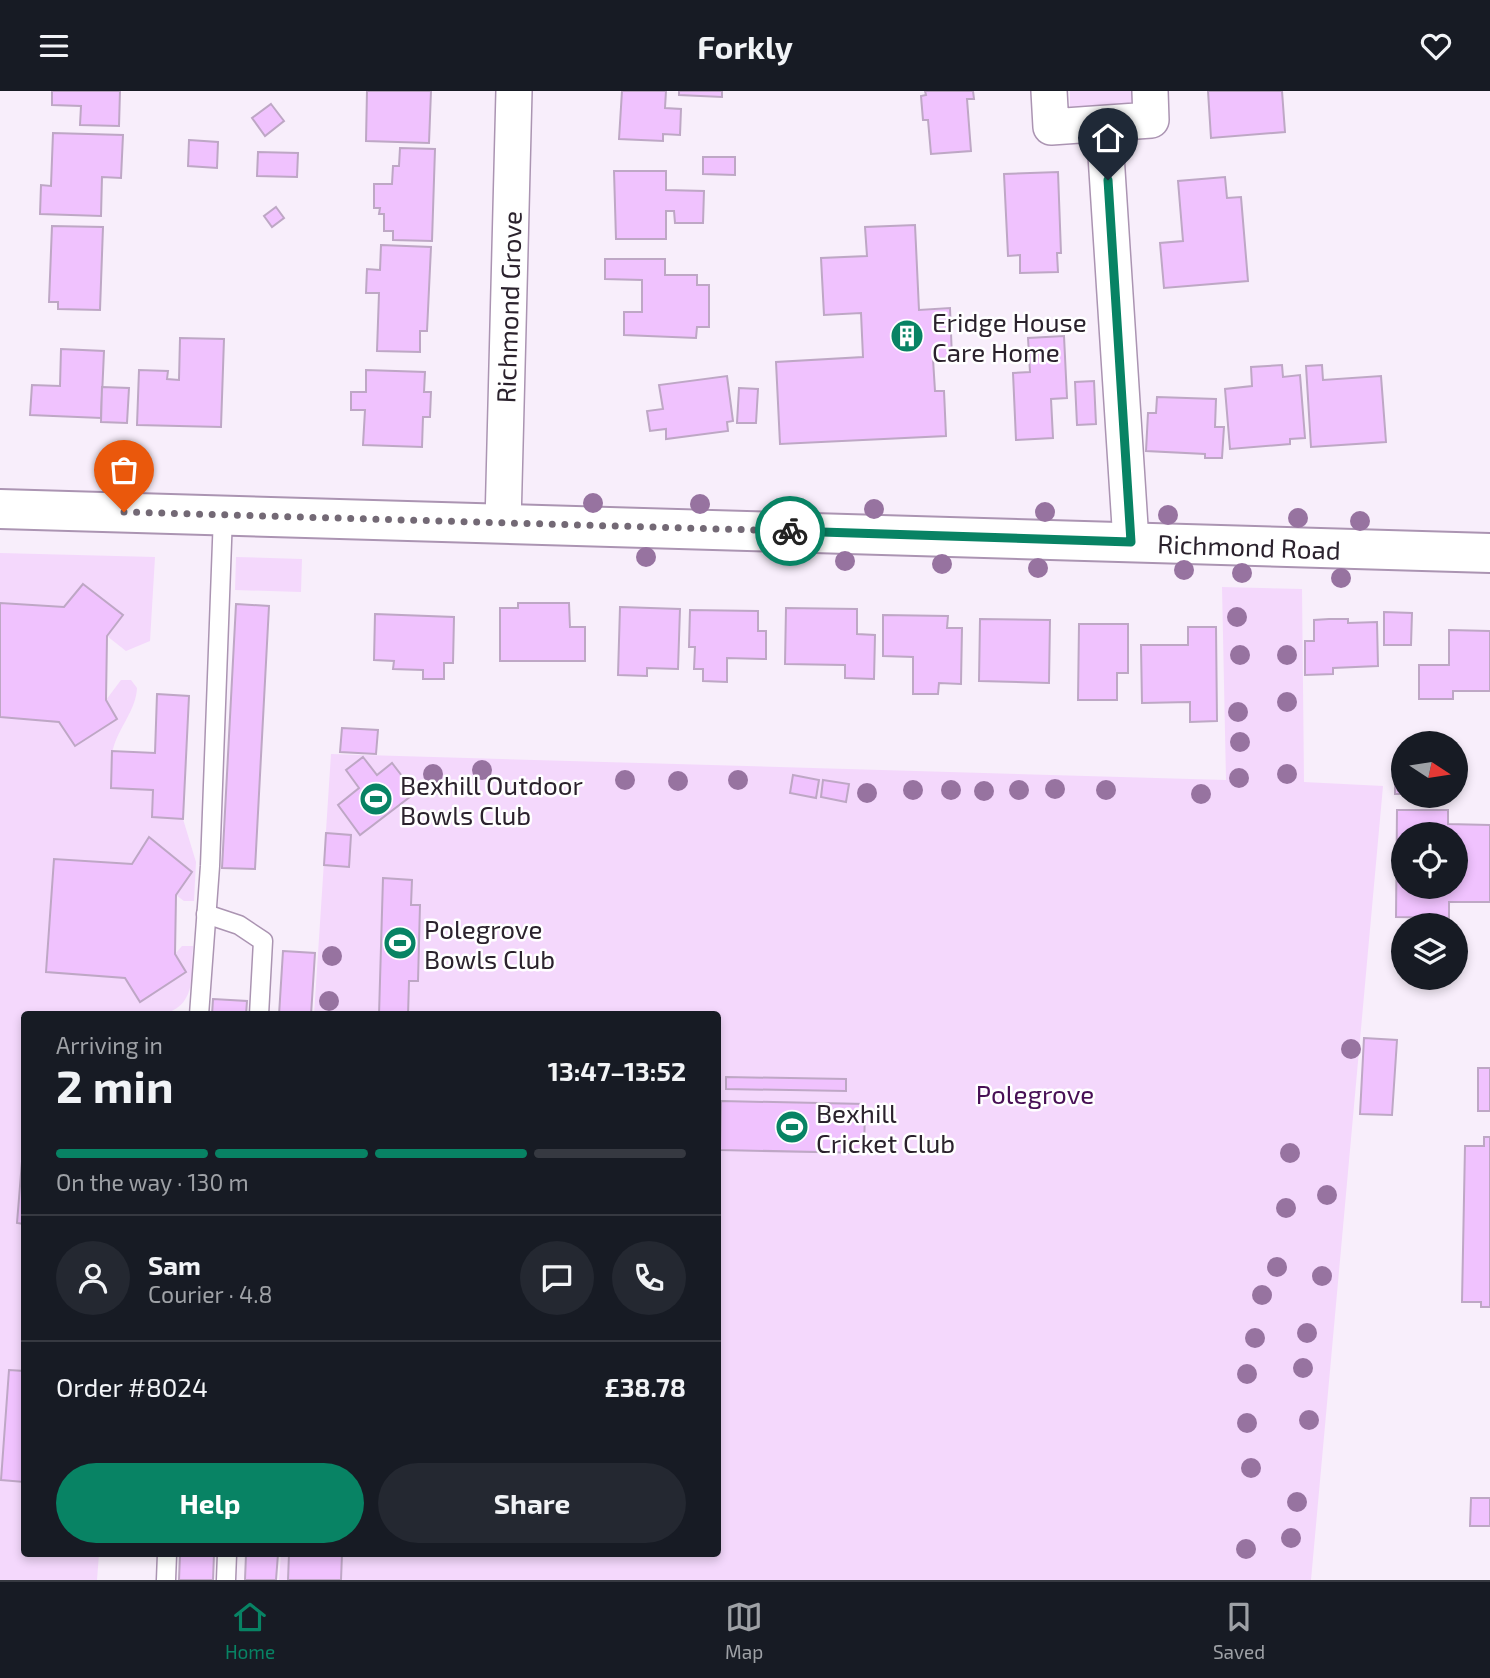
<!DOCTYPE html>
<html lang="en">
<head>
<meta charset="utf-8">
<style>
  body { margin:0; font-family:"Exo 2",sans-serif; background:#242831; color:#f1f3f6; height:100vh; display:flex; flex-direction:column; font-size:26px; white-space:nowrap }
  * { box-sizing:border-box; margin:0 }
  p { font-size:23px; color:#9ea1a6 }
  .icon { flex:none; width:38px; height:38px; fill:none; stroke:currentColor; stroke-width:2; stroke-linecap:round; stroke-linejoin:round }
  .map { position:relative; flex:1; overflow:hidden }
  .details { position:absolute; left:21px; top:920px; width:700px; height:546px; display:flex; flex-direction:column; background:#171b24; border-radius:7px; box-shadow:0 4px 10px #0003 }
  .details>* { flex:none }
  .needle { width:46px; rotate:102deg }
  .tools { position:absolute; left:1391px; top:640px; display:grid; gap:14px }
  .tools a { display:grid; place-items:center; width:77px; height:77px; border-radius:50%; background:#171b24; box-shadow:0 4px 10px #0003; font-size:35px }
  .pin { position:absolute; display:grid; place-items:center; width:60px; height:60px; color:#fff; margin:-72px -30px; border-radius:50% 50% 50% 0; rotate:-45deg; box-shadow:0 0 7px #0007 }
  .pin .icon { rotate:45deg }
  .courier { position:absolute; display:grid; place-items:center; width:70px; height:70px; margin:-35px; border:5px solid #088364; border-radius:50%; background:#fff; color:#222; box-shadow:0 2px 9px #0007 }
  .head em { font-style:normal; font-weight:700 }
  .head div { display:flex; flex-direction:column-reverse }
  .head { display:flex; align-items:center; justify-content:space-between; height:119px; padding:0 35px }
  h1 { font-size:46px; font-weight:700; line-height:52px }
  .bar { display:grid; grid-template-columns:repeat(4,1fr); gap:10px 7px; align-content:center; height:84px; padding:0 35px }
  .bar i { height:9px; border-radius:5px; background:#363941 }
  .bar .active { background:#088364 }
  .bar p { grid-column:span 4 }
  .line { display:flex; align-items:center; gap:18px; padding:0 35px; border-top:2px solid #363941 }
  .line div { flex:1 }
  .round { display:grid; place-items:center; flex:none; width:74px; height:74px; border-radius:37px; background:#242831 }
  .primary-button { display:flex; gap:14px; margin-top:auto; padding:14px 35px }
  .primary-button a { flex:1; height:80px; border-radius:42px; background:#088364; color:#fff; font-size:28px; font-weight:700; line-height:80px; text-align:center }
  .primary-button a+a { background:#242831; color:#f1f3f6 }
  header { display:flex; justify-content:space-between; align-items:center; height:91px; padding:0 35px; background:#171b24; font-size:32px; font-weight:700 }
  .dock { display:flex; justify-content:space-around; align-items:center; height:98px; border-top:2px solid #363941; background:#171b24; font-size:19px; color:#9ea1a6 }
  .dock a { display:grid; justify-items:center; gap:4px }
  .dock .active { color:#088364 }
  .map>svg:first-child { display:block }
</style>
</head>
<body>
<header><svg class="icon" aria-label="menu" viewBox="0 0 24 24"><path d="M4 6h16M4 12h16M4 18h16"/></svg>Forkly<svg class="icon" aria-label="heart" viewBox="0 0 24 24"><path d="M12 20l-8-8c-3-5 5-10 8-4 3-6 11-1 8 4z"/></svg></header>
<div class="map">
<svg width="1490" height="1489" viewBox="0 0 1490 1489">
  <rect width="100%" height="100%" fill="#f8eefb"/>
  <g fill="#f4d8fc">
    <polygon points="1070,0 1132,0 1133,16 1070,20"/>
    <polygon points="0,462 155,466 150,550 126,560 107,545 123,524 83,493 64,516 0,512"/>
    <polygon points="236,466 302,468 301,501 235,499"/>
    <polygon points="1222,496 1302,498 1304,691 1383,695 1311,1489 279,1489 281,1463 718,1463 718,924 314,924 331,663 1226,689"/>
    <path d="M 121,589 L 131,589 L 137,597 C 136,619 119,636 113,658 C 110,670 111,684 111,697 L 153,699 L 152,726 L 183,728 L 196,771 L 194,810 L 184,810 L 176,804 L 191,781 L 55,768 L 46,880 L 125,887 L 140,911 L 186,882 L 175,863 L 182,855 L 193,855 C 191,886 197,916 160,924 L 24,924 L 24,1046 L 17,1132 L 24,1133 L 24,1280 L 10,1279 L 1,1389 L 24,1391 L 24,1463 L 99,1463 L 97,1489 L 0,1489 L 0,626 L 59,631 L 76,655 L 116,628 L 106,609 Z"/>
  </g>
  <g fill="#f0c2fe" stroke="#bea7c5" stroke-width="2" fill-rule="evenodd">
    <polygon points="52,0 120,0 119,35 80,34 81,15 52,14"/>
    <polygon points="367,0 431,0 429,52 366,50"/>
    <polygon points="622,0 666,0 665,17 681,18 680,44 663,43 663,50 619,48"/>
    <polygon points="679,0 722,0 722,6 679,4"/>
    <polygon points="925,0 973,0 974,8 967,8 971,60 931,63 928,29 923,29 921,5 926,4"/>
    <polygon points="1208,0 1282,0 1285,41 1211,47"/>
    <polygon points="271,13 284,30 265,45 252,27"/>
    <polygon points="53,42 123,44 121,87 102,86 101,125 40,123 41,94 51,95"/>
    <polygon points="189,49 218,51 217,77 188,75"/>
    <polygon points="400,57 435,58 432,150 393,149 393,140 384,140 384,123 379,123 380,117 374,117 374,93 392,93 393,75 399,75"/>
    <polygon points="258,61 298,62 297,86 257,85"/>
    <polygon points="703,66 735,66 735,84 703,83"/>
    <polygon points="614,80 666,80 666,99 704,100 703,132 675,132 674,120 666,120 666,148 616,148"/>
    <polygon points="1058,81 1061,162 1057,162 1058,181 1020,182 1020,164 1008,165 1004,83"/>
    <polygon points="1225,86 1227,107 1241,106 1248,190 1164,197 1160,152 1183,150 1178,90"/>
    <polygon points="276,116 284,127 272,136 264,125"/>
    <polygon points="915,134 919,219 950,217 952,267 933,268 935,300 944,300 946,345 780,353 776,271 863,266 861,222 824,224 821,167 867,165 865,136"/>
    <polygon points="52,135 103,136 100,219 58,218 58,211 49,211"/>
    <polygon points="381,154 431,156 427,240 420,240 420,261 377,260 379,202 366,202 367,178 380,179"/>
    <polygon points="605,168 665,168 665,184 697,184 697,194 709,194 709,236 697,236 696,247 624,244 624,221 642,221 642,189 605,188"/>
    <polygon points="1064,245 1067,307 1051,308 1053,347 1016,349 1013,282 1030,281 1028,247"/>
    <polygon points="180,247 224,248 221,336 137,334 139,279 168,280 167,288 179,289"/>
    <polygon points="61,258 104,260 101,327 30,324 32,294 60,295"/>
    <polygon points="1282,274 1283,286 1300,284 1305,347 1290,348 1290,353 1230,358 1225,298 1252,295 1251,276"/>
    <polygon points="1322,274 1323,289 1381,285 1386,351 1311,356 1306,275"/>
    <polygon points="366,279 425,281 424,301 431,301 430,326 423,326 422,356 363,354 365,319 351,319 351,301 366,301"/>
    <polygon points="727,285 733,330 727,331 728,340 666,348 666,338 650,340 647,320 663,318 659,294"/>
    <polygon points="1094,290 1096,333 1077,334 1075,291"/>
    <polygon points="102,296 129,297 127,332 101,331"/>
    <polygon points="739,297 758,298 756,332 737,332"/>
    <polygon points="1157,306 1216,308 1215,336 1224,336 1222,367 1205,367 1205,363 1146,360 1148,322 1156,322"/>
    <polygon points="83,493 123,524 107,545 106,609 117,628 75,655 59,631 0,626 0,512 64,516"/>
    <polygon points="518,512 569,512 570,536 585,536 585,570 500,570 500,517 518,517"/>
    <polygon points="236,513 269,515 255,778 222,777"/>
    <polygon points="620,516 680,518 678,578 647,577 647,585 618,584"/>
    <polygon points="786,517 857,518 857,543 875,544 874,588 845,587 845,574 785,573"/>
    <polygon points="690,519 758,520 758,540 766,540 766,568 727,567 727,591 703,590 703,578 694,578 695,556 689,556"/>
    <polygon points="1384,521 1412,522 1411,554 1384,554"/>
    <polygon points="375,523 454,526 453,572 444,572 444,588 423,588 423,579 393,578 394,570 374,569"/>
    <polygon points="883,524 948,525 947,537 962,537 961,593 939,592 938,603 913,603 913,566 883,565"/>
    <polygon points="980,528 1050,529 1049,592 979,590"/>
    <polygon points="1329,528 1348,528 1348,532 1377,531 1378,575 1333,577 1333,583 1305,584 1305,550 1314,550 1314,529"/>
    <polygon points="1079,533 1128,533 1128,582 1117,582 1117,609 1078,609"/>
    <polygon points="1188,536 1216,536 1217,630 1190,631 1190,611 1142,612 1141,554 1188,554"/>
    <polygon points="1449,539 1490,540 1490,600 1453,600 1453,608 1419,608 1419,574 1449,574"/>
    <polygon points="157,603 189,605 183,728 152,726 153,699 111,697 112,660 155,662"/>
    <polygon points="342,637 378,639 376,663 340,661"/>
    <polygon points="363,666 377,684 392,672 415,702 360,744 338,714 359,697 346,679"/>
    <rect x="1395" y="680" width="9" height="23"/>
    <polygon points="793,684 819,689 816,707 790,702"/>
    <polygon points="823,689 849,693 846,711 821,706"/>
    <path d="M 1397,719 L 1448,719 L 1448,733 L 1490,734 L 1490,811 L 1449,811 L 1449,827 L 1396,826 ZM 1404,744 L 1456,744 L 1456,796 L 1404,796 Z"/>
    <polygon points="326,742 351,744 349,776 324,774"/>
    <polygon points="149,746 192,781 176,804 175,863 186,881 140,911 125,887 46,881 54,768 132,773"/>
    <polygon points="383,787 412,789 411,814 420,814 418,890 409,890 408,924 379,924"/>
    <polygon points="283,860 315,862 311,924 279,924"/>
    <polygon points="213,908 247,910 246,924 212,924"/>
    <polygon points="1364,947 1397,949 1392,1024 1360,1023"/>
    <rect x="1478" y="977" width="12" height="43"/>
    <polygon points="726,986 846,988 846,1000 726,998"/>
    <polygon points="721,1010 865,1013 864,1062 720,1059"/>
    <polygon points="24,1046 24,1133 17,1132"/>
    <polygon points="1484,1046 1490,1046 1490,1216 1481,1216 1481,1211 1462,1211 1465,1055 1484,1055"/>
    <polygon points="9,1279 24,1280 24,1391 1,1389"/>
    <polygon points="1471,1407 1490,1407 1490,1435 1470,1435"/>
    <polygon points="180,1463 214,1463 213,1489 179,1489"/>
    <polygon points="246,1463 278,1463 276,1489 245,1489"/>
    <polygon points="289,1463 342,1463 341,1489 288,1489"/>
  </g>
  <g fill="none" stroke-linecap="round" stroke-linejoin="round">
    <defs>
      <g id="service">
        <polyline points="206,823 239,834 263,850 259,924"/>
        <polyline points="199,924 210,775 223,424"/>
        <polyline points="166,1489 167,1463"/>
        <polyline points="226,1489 227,1463"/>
      </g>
      <g id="minor">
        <polyline points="1049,0 1051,36 1151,29 1150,0"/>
        <polyline points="1104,33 1131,451"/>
        <polyline points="503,433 514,0"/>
      </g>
      <polyline id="secondary" points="0,418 1490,462"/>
    </defs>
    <use href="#service" stroke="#ab94b2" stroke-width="21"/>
    <use href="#minor" stroke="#ab94b2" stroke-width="38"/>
    <use href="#secondary" stroke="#ab94b2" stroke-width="42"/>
    <use href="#service" stroke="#fff" stroke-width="18"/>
    <use href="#minor" stroke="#fff" stroke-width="35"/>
    <use href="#secondary" stroke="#fff" stroke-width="38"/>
  </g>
  <g fill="#9773a0">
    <circle cx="593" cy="412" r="10"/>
    <circle cx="700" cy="413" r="10"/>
    <circle cx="874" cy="418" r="10"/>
    <circle cx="1045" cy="421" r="10"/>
    <circle cx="1168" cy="424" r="10"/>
    <circle cx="1298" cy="427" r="10"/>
    <circle cx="1360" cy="430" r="10"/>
    <circle cx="646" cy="466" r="10"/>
    <circle cx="845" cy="470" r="10"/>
    <circle cx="942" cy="473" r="10"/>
    <circle cx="1038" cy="477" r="10"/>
    <circle cx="1184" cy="479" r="10"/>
    <circle cx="1242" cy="482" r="10"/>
    <circle cx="1341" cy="487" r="10"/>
    <circle cx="1237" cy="526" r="10"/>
    <circle cx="1240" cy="564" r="10"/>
    <circle cx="1287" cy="564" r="10"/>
    <circle cx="1287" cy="611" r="10"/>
    <circle cx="1238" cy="621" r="10"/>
    <circle cx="1240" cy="651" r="10"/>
    <circle cx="482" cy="679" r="10"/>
    <circle cx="433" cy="683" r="10"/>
    <circle cx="1287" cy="683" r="10"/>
    <circle cx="1239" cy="687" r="10"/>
    <circle cx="625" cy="689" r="10"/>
    <circle cx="738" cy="689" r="10"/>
    <circle cx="678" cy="690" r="10"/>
    <circle cx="1055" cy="698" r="10"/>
    <circle cx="913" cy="699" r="10"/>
    <circle cx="951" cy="699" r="10"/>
    <circle cx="1019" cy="699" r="10"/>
    <circle cx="1106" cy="699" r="10"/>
    <circle cx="984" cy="700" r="10"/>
    <circle cx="867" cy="702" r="10"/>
    <circle cx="1201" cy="703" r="10"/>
    <circle cx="332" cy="865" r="10"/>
    <circle cx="329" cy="910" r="10"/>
    <circle cx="1351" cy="958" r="10"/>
    <circle cx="1290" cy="1062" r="10"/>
    <circle cx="1327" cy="1104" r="10"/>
    <circle cx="1286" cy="1117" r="10"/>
    <circle cx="1277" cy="1176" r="10"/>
    <circle cx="1322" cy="1185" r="10"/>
    <circle cx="1262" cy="1204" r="10"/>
    <circle cx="1307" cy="1242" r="10"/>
    <circle cx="1255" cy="1247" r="10"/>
    <circle cx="1303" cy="1277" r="10"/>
    <circle cx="1247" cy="1283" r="10"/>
    <circle cx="1309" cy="1329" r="10"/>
    <circle cx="1247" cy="1332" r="10"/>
    <circle cx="1251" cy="1377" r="10"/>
    <circle cx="1297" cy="1411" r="10"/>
    <circle cx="1291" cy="1447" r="10"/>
    <circle cx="1246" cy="1458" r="10"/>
  </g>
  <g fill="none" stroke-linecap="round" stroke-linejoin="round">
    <polyline stroke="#736975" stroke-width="7" stroke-dasharray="0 12.6" points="124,421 790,440"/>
    <polyline stroke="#088364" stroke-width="9" points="790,440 1131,451 1108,89"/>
  </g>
  <defs>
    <symbol id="building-disc" viewBox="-11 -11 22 22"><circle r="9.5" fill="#088364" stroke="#fff"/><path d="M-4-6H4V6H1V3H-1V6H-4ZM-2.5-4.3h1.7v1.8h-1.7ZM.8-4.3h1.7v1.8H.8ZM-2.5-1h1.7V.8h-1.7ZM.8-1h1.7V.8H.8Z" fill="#fff"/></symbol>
    <symbol id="stadium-disc" viewBox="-11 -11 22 22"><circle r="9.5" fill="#088364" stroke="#fff"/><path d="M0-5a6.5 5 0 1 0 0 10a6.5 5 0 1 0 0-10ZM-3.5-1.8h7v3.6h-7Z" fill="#fff"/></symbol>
  </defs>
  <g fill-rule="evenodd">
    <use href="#building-disc" x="888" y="226" width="38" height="38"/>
    <use href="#stadium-disc" x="357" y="689" width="38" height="38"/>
    <use href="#stadium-disc" x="381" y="833" width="38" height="38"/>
    <use href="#stadium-disc" x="773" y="1017" width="38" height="38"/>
  </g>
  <g text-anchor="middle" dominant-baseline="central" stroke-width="5" stroke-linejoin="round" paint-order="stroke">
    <g font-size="26" fill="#2b222d" stroke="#fff">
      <text transform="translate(508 216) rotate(-88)">Richmond Grove</text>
      <text transform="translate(1249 455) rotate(2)">Richmond Road</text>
    </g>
    <g font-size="26" fill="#2b222d" stroke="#fff" text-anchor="start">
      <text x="932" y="230">Eridge House<tspan x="932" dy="30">Care Home</tspan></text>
      <text x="400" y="693">Bexhill Outdoor<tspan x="400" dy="30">Bowls Club</tspan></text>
      <text x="424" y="837">Polegrove<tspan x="424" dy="30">Bowls Club</tspan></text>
      <text x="816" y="1021">Bexhill<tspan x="816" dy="30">Cricket Club</tspan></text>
    </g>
    <g font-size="26" fill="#470f55" stroke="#fff">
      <text x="1035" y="1002">Polegrove</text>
    </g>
  </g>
</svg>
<div class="tools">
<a><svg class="needle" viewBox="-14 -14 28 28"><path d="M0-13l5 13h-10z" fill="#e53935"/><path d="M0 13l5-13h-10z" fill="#9ea1a6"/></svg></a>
<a><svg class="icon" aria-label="locate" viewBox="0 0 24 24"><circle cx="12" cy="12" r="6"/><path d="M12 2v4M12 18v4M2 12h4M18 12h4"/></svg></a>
<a><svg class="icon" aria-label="layers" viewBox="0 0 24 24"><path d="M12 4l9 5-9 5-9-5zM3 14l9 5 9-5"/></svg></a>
</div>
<div class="pin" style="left:124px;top:421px;background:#ea580c"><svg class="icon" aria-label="bag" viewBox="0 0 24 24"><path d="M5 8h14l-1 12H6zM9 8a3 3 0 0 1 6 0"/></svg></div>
<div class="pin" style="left:1108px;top:89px;background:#1f2937"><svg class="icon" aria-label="home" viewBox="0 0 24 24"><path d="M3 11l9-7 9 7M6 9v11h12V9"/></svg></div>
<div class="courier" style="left:790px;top:440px"><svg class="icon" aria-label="bike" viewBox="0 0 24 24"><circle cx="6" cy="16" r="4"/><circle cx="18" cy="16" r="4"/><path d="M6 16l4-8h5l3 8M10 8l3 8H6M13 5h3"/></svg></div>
<section class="details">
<div class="head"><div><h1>2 min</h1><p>Arriving in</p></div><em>13:47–13:52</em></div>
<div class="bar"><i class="active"></i><i class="active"></i><i class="active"></i><i></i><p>On the way · 130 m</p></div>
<div class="line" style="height:126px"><a class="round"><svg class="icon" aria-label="person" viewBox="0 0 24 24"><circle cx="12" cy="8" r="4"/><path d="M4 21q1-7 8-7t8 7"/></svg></a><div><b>Sam</b><p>Courier · 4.8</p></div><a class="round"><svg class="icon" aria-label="chat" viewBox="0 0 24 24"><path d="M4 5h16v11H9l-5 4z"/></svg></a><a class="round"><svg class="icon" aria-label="phone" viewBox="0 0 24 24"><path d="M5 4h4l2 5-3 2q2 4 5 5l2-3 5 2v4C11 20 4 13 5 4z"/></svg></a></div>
<div class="line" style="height:91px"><div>Order #8024</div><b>£38.78</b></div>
<div class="primary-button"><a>Help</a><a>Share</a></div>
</section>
</div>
<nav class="dock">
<a class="active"><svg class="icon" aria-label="home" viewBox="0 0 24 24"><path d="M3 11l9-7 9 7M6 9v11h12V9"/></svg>Home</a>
<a><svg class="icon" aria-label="map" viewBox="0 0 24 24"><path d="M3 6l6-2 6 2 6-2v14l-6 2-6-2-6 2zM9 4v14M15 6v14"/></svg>Map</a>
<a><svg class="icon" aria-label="saved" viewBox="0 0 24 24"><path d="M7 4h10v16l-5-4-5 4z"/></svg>Saved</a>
</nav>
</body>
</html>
